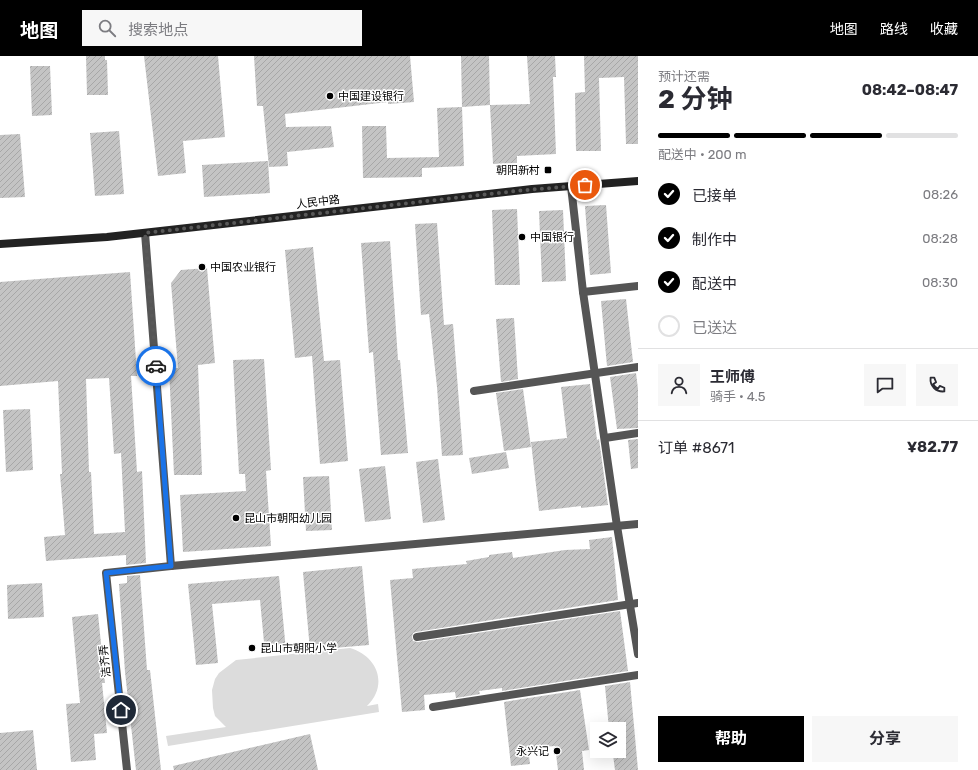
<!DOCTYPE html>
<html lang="zh">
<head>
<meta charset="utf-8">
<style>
  body { margin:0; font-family:Rubik,"Noto Sans SC",sans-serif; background:#f7f7f7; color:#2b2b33; height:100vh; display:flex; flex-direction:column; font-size:15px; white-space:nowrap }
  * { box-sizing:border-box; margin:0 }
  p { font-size:13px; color:#7c7c81 }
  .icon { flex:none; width:22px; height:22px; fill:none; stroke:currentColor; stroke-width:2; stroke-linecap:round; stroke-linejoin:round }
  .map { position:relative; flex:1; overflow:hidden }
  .drawer { display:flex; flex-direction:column; background:#fff; width:340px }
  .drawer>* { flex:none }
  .tools { position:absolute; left:590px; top:666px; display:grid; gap:8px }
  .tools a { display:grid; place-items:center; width:36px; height:36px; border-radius:0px; background:#fff; box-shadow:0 4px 16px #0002; font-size:20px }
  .pin { position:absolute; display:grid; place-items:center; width:34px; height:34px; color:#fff; margin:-17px; border:2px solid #fff; border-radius:50%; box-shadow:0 1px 4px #0007 }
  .courier { position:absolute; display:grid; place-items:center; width:40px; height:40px; margin:-20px; border:3px solid #1a73e8; border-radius:50%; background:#fff; color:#222; box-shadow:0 1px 5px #0007 }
  .head em { font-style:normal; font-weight:700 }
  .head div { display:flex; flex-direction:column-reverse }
  .head { display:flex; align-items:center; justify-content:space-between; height:68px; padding:0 20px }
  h1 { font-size:26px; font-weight:700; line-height:30px }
  .bar { display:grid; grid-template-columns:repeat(4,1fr); gap:6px 4px; align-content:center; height:48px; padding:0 20px }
  .bar i { height:5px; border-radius:3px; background:#e1e1e2 }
  .bar .active { background:#000 }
  .bar p { grid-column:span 4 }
  .line { display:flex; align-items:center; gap:10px; padding:0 20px; border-top:1px solid #e1e1e2 }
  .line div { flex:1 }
  .round { display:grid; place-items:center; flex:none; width:42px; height:42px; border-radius:0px; background:#f7f7f7 }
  ol { padding:0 20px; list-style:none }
  li { display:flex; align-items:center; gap:12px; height:44px }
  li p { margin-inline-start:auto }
  li .icon { padding:4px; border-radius:50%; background:#000; color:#fff; stroke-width:4 }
  li:last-child { color:#7c7c81 }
  li i { width:22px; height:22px; border:2px solid #e1e1e2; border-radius:50% }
  .primary-button { display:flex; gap:8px; margin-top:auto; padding:8px 20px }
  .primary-button a { flex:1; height:46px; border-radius:0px; background:#000; color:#fff; font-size:16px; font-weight:700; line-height:46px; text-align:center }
  .primary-button a+a { background:#f7f7f7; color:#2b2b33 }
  header { display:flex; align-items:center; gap:24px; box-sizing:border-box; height:56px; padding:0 20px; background:#000; color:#fff }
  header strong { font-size:19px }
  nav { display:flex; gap:22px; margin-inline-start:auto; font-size:14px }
  .search { width:280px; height:36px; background:#f7f7f7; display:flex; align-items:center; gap:10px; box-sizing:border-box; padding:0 14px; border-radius:0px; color:#7c7c81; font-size:15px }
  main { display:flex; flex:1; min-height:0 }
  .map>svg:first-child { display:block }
</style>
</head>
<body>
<header>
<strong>地图</strong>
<div class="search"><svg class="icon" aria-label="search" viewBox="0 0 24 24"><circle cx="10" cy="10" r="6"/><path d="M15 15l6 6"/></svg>搜索地点</div>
<nav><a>地图</a><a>路线</a><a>收藏</a></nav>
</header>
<main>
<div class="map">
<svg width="638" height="714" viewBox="0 0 638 714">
  <defs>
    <pattern id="building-hatch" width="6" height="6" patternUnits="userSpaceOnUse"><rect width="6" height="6" fill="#c4c4c4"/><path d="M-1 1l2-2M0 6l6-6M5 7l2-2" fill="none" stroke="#a7a7a7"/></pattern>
  </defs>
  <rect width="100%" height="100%" fill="#fff"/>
  <path fill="#dcdcdc" d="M 350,592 C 377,600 389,628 367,650 L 378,648 L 379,656 L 168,690 L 166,680 L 226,671 L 215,660 L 213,652 L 212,634 L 215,623 L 219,617 L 236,604 Z"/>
  <g fill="url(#building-hatch)" fill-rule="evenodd">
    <polygon points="86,0 105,0 105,4 107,4 108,39 87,39"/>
    <polygon points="144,0 218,0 225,81 183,85 186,117 158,120"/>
    <polygon points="254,0 410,0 414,46 388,48 388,46 285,58 286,71 331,70 334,91 287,96 288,110 269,111 263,50 257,50"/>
    <polygon points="461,0 489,0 490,49 462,51"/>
    <polygon points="527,0 555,0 556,21 553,21 556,98 517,100 517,107 493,108 490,49 530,48"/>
    <polygon points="584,0 638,0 638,88 626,88 624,21 599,22 601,95 576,95 575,37 585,36"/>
    <polygon points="30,10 50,10 52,59 32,60"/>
    <polygon points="462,51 464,110 422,112 422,121 363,122 362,70 386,70 387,102 439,101 437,52"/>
    <polygon points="119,75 124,138 95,140 90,77"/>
    <polygon points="20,78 25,141 0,142 0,79"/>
    <polygon points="268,105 270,137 204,141 202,109"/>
    <polygon points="606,149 611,217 590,219 585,150"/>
    <polygon points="517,153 520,229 495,229 492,154"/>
    <polygon points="563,154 566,225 542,226 539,155"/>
    <polygon points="437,167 444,269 453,268 463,399 442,400 437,331 429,258 421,259 415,168"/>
    <polygon points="390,185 398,304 400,304 408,397 381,399 373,296 369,297 361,187"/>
    <polygon points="313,191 324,305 340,304 348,405 320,408 312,300 295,302 285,194"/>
    <polygon points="207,212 215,307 198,309 202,419 174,419 169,312 178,312 171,227 181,214"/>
    <path d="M 130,216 L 137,320 L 131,320 L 137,416 L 142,415 L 146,507 L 126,509 L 126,499 L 46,505 L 44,481 L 65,479 L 60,418 L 62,418 L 58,325 L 0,330 L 0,226 ZM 109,322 L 114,398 L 121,397 L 125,476 L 94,478 L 91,416 L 89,416 L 86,323 Z"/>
    <polygon points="626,243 633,306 607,310 601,245"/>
    <polygon points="514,262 518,323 501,326 496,263"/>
    <polygon points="264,303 271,414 266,415 271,490 183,496 180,439 246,435 245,418 239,418 233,304"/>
    <polygon points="636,317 638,333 638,372 617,373 610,321"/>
    <polygon points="590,328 597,384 599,383 608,449 581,452 581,450 539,455 531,386 567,382 561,331"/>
    <polygon points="523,333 531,391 504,395 496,337"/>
    <polygon points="30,353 33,414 6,416 3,354"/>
    <polygon points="638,383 638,412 631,413 628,384"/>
    <polygon points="506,396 509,412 472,418 469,402"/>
    <polygon points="438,403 445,464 423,467 416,406"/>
    <polygon points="385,410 391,463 365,466 359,413"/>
    <polygon points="329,420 332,474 306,475 303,421"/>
    <polygon points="612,481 618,544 416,576 413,577 412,581 413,585 418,586 620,555 628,615 502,635 502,632 479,635 480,638 456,642 455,636 424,639 425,654 402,656 390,524 413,522 412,513 467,508 466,505 489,501 489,499 512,496 513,502 565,494 590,493 589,484"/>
    <polygon points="362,510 369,589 310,594 303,516"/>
    <polygon points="140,519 147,614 150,614 161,714 136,714 125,616 119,528 127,527 127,520"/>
    <polygon points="279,520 286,595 265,597 260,544 212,548 218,607 196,609 188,528"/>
    <polygon points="42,527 44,561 8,563 7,529"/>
    <polygon points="98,558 105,627 102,627 107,677 94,678 96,704 71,706 66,648 80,647 72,561"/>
    <polygon points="630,626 638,714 615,714 613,699 619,699 619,673 609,673 605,630"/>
    <polygon points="580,634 589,694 582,695 584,714 558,714 555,690 528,692 530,708 511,710 504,646"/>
    <polygon points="33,674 37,714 0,714 0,677"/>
    <polygon points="310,678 318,714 174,714 173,710"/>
  </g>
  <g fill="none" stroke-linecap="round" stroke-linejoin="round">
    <g stroke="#555" stroke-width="8">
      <polyline points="571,130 583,236 617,470 638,598"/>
      <polyline points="145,177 171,510"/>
      <polyline points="583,236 638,230"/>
      <polyline points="474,335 638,311"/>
      <polyline points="605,382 638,377"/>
      <polyline points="417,581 638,547"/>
      <polyline points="433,651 638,619"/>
      <polyline points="127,714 106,517 171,510 638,468"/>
    </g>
    <polyline stroke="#222" stroke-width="8" points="0,188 107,181 532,133 638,125"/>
  </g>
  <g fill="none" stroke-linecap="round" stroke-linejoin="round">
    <polyline stroke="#595959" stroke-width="4" stroke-dasharray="0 7.2" points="156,310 145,177 516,135 585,129"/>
    <polyline stroke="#1a73e8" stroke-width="5" points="121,654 106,517 171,510 156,310"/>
  </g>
  <g fill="#000" stroke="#fff" stroke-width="1.5">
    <circle cx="330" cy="40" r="4"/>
    <rect x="544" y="110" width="8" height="8" rx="2"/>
    <circle cx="522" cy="181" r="4"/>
    <circle cx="202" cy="211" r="4"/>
    <circle cx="236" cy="462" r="4"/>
    <circle cx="252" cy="592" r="4"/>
    <circle cx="557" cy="695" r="4"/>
  </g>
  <g text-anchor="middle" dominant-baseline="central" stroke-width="3" stroke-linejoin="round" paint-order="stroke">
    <g font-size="11" fill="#000" stroke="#fff" text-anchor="start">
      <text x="338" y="40">中国建设银行</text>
      <text x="540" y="114" text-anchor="end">朝阳新村</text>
      <text x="530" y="181">中国银行</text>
      <text x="210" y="211">中国农业银行</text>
      <text x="244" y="462">昆山市朝阳幼儿园</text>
      <text x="260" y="592">昆山市朝阳小学</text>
      <text x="549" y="695" text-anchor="end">永兴记</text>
    </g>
    <g font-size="11" fill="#000" stroke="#fff">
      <text transform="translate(318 146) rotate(-7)">人民中路</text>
      <text transform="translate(105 605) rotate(-96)">洁齐弄</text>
    </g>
  </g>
</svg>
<div class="tools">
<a><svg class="icon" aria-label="layers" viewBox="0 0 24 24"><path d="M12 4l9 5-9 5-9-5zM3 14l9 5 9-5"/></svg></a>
</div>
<div class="pin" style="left:585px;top:129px;background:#ea580c"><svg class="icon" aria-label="bag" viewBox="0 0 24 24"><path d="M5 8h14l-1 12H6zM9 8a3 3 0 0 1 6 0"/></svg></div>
<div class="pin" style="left:121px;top:654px;background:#1f2937"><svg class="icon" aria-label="home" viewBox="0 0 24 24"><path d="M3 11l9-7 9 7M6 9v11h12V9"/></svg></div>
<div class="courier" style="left:156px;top:310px"><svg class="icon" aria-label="car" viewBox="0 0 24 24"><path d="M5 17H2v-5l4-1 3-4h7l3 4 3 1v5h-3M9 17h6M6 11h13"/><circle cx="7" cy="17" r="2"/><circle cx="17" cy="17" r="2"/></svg></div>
</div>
<section class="drawer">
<div class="head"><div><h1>2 分钟</h1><p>预计还需</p></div><em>08:42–08:47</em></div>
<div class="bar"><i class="active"></i><i class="active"></i><i class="active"></i><i></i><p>配送中 · 200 m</p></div>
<ol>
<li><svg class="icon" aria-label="check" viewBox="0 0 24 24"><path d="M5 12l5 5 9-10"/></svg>已接单<p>08:26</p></li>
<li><svg class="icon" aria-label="check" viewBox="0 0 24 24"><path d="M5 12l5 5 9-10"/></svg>制作中<p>08:28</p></li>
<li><svg class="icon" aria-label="check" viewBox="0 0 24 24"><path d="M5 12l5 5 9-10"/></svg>配送中<p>08:30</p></li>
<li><i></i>已送达</li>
</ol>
<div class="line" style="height:72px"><a class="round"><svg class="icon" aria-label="person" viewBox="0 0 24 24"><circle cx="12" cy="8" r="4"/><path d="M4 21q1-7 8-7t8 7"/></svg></a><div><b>王师傅</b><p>骑手 · 4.5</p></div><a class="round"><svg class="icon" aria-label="chat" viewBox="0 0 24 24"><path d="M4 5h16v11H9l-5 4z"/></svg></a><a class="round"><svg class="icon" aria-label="phone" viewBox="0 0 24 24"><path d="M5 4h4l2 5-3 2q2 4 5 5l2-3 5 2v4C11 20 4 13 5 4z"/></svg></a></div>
<div class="line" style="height:52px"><div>订单 #8671</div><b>¥82.77</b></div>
<div class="primary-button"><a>帮助</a><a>分享</a></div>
</section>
</main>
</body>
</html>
